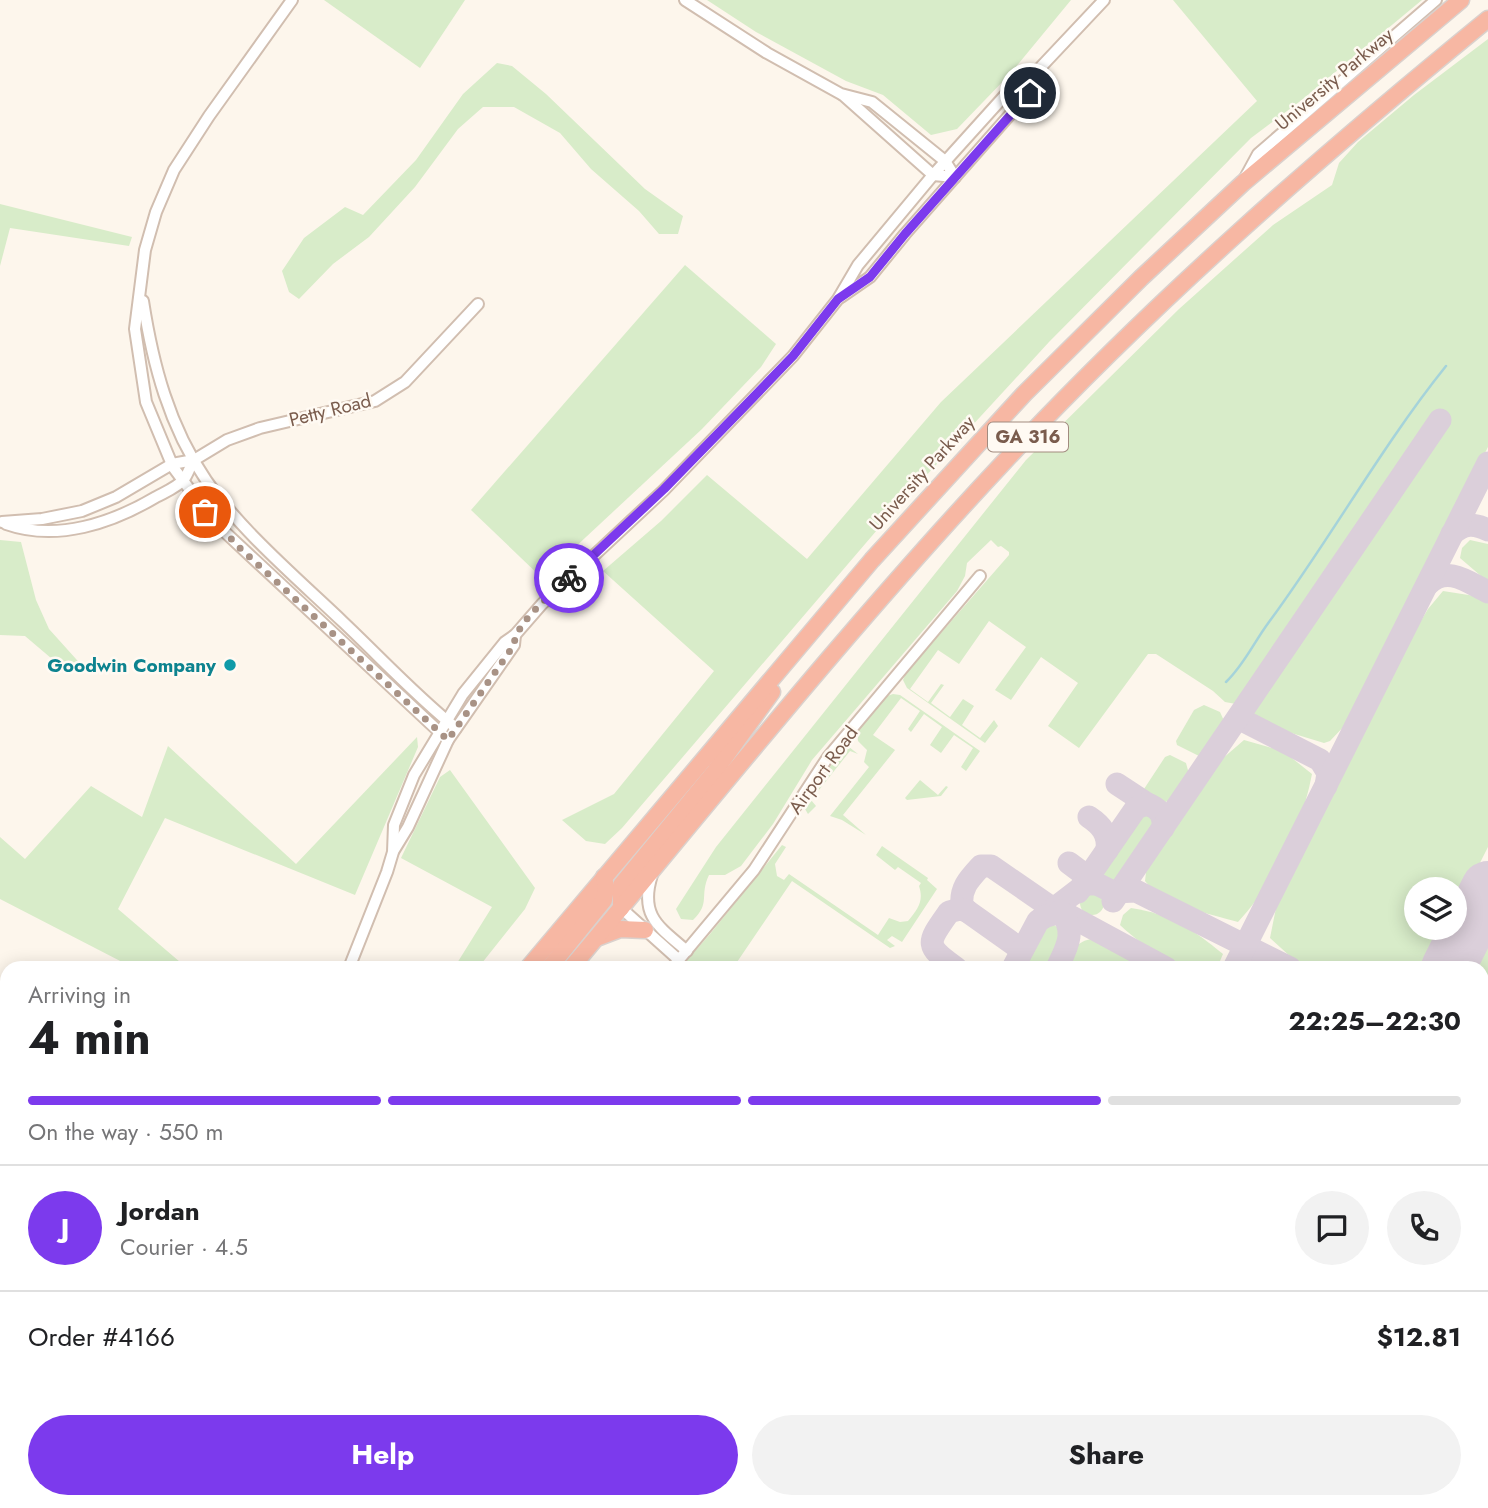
<!DOCTYPE html>
<html lang="en">
<head>
<meta charset="utf-8">
<style>
  body { margin:0; font-family:Jost,sans-serif; background:#f2f2f2; color:#202124; height:100vh; display:flex; flex-direction:column; font-size:26px; white-space:nowrap }
  * { box-sizing:border-box; margin:0 }
  p { font-size:23px; color:#757577 }
  .icon { flex:none; width:38px; height:38px; fill:none; stroke:currentColor; stroke-width:2; stroke-linecap:round; stroke-linejoin:round }
  .map { position:relative; flex:1; overflow:hidden }
  .side { position:absolute; left:0px; top:961px; width:1489px; height:548px; display:flex; flex-direction:column; background:#fff; border-radius:21px 21px 0 0; box-shadow:0 4px 18px #0003 }
  .side>* { flex:none }
  .buttons { position:absolute; left:1404px; top:877px; display:grid; gap:14px }
  .buttons a { display:grid; place-items:center; width:63px; height:63px; border-radius:50%; background:#fff; box-shadow:0 4px 18px #0003; font-size:35px }
  .pin { position:absolute; display:grid; place-items:center; width:60px; height:60px; color:#fff; margin:-30px; border:4px solid #fff; border-radius:50%; box-shadow:0 2px 7px #0007 }
  .courier { position:absolute; display:grid; place-items:center; width:70px; height:70px; margin:-35px; border:5px solid #7c3aed; border-radius:50%; background:#fff; color:#222; box-shadow:0 2px 9px #0007 }
  .summary em { font-style:normal; font-weight:700 }
  .summary div { display:flex; flex-direction:column-reverse }
  .summary { display:flex; align-items:center; justify-content:space-between; height:119px; padding:0 28px }
  h1 { font-size:46px; font-weight:700; line-height:52px }
  .bar { display:grid; grid-template-columns:repeat(4,1fr); gap:10px 7px; align-content:center; height:84px; padding:0 28px }
  .bar i { height:9px; border-radius:5px; background:#e0e0e0 }
  .bar .on { background:#7c3aed }
  .bar p { grid-column:span 4 }
  .line { display:flex; align-items:center; gap:18px; padding:0 28px; border-top:2px solid #e0e0e0 }
  .line div { flex:1 }
  .round { display:grid; place-items:center; flex:none; width:74px; height:74px; border-radius:37px; background:#f2f2f2 }
  .cta { display:flex; gap:14px; margin-top:auto; padding:14px 28px }
  .cta a { flex:1; height:80px; border-radius:42px; background:#7c3aed; color:#fff; font-size:28px; font-weight:700; line-height:80px; text-align:center }
  .cta a+a { background:#f2f2f2; color:#202124 }
  .map>svg:first-child { display:block }
</style>
</head>
<body>
<div class="map">
<svg width="1488" height="1508" viewBox="0 0 1488 1508">
  <rect width="100%" height="100%" fill="#fdf6ec"/>
  <g fill="#d8ecc9">
    <polygon points="324,0 465,0 420,68"/>
    <polygon points="707,0 1071,0 1010,74 957,129 931,135 883,95 846,81 756,32"/>
    <polygon points="1173,0 1422,0 1303,99 1251,138 1049,342 889,516 622,828 605,844 586,841 562,820 614,794 714,671 603,571 661,521 707,475 807,559 941,402 1257,101"/>
    <path d="M 1488,39 L 1488,447 L 1348,722 L 1330,741 L 1324,743 L 1288,732 L 1249,714 L 1445,426 L 1446,423 L 1436,415 L 1236,704 L 1225,702 L 1213,691 L 1156,654 L 1148,654 L 1079,748 L 1048,726 L 1078,683 L 1041,657 L 1011,700 L 995,690 L 1026,647 L 989,621 L 959,664 L 938,650 L 910,689 L 928,702 L 941,684 L 944,685 L 931,703 L 950,717 L 963,699 L 974,706 L 962,725 L 980,738 L 994,720 L 998,726 L 985,743 L 979,739 L 907,688 L 903,680 L 906,673 L 1009,555 L 1009,552 L 1001,546 L 998,547 L 991,540 L 967,563 L 965,576 L 957,591 L 812,760 L 773,824 L 741,866 L 725,875 L 709,875 C 699,896 711,903 693,920 L 681,919 L 676,909 L 716,847 L 1026,460 L 1179,309 L 1273,225 L 1332,185 L 1339,163 L 1358,142 L 1414,95 Z"/>
    <polygon points="497,63 512,66 546,94 645,189 683,216 678,234 659,234 639,211 591,169 560,133 514,107 483,107 458,129 415,187 369,237 333,264 299,299 289,292 282,271 304,238 345,207 363,215 416,160 463,94"/>
    <polygon points="0,204 132,237 129,246 10,228 0,266"/>
    <polygon points="685,265 776,344 761,367 702,429 542,578 471,510"/>
    <polygon points="0,540 21,542 36,600 49,629 85,669 58,664 25,636 0,635"/>
    <polygon points="1470,540 1488,544 1488,582 1460,558 1462,548"/>
    <polygon points="1443,591 1475,596 1488,602 1488,847 1454,914 1454,889 1416,889 1416,928 1448,928 1427,968 1310,968 1292,958 1270,938 1276,908 1401,654 1428,609"/>
    <polygon points="893,694 900,695 980,751 966,771 961,767 973,748 954,735 941,753 930,745 942,727 924,714 911,732 908,729 920,711 901,698 873,735 895,750 843,815 866,835 842,820 830,816 869,767 864,762 867,750 858,741 857,732 887,696"/>
    <polygon points="1204,705 1220,712 1225,723 1205,754 1199,756 1177,745 1176,741 1194,710"/>
    <polygon points="417,737 418,747 355,895 165,818 118,909 187,968 128,968 126,964 0,899 0,837 25,859 91,786 142,817 168,746 296,864"/>
    <path d="M 1244,740 L 1283,751 L 1312,774 C 1302,828 1275,882 1238,922 C 1210,914 1163,905 1145,881 L 1147,864 L 1214,766 Z"/>
    <polygon points="849,747 858,754 850,751 811,800 816,806 808,814 805,809 805,802 842,750"/>
    <polygon points="1170,755 1186,763 1189,774 1173,799 1163,803 1144,789 1165,757"/>
    <polygon points="450,770 535,888 525,909 478,968 454,968 492,907 401,858 440,777"/>
    <polygon points="920,780 938,795 946,786 948,787 941,796 907,800 905,798"/>
    <polygon points="1149,812 1156,817 1155,827 1120,878 1115,881 1107,881 1102,870 1141,813"/>
    <path d="M 782,845 L 786,847 L 775,864 L 777,876 L 784,880 L 789,874 L 878,935 L 889,918 L 900,922 L 908,921 C 918,909 924,901 919,886 L 921,883 L 898,867 L 895,870 L 876,855 L 882,846 L 928,878 L 927,880 L 937,889 L 902,942 L 892,936 L 887,940 L 895,946 L 890,948 L 792,881 L 733,968 L 680,968 L 710,934 Z"/>
    <circle cx="1092" cy="903" r="12"/>
    <path d="M 1131,908 C 1171,914 1192,929 1223,954 L 1217,968 C 1177,968 1149,952 1120,925 L 1123,915 Z"/>
    <path d="M 1054,925 L 1061,930 L 1062,942 L 1049,968 L 1021,968 C 1029,952 1035,927 1054,925 Z"/>
    <polygon points="1488,930 1488,1059 1482,1056 1482,968 1469,968"/>
    <path d="M 1093,939 L 1150,968 L 1064,968 C 1071,954 1076,940 1093,939 Z"/>
    <polygon points="1482,1134 1488,1137 1488,1203 1482,1215"/>
    <polygon points="1488,1237 1488,1307 1482,1318 1482,1248"/>
    <polygon points="2,1363 7,1372 7,1411 0,1417"/>
    <polygon points="11,1502 61,1502 55,1508 5,1508"/>
    <polygon points="369,1502 440,1502 437,1508 367,1508"/>
    <polygon points="450,1502 693,1502 688,1508 463,1508"/>
    <polygon points="710,1502 781,1502 777,1508 706,1508"/>
    <polygon points="796,1502 1159,1502 1156,1508 792,1508"/>
    <polygon points="1200,1502 1338,1502 1335,1508 1197,1508"/>
  </g>
  <g fill="none" stroke-linecap="round" stroke-linejoin="round">
    <g stroke="#a5d3da" stroke-width="2.5">
      <path d="M 1226,682 C 1244,665 1254,642 1269,622 C 1331,538 1381,447 1446,366"/>
      <polyline points="929,1508 933,1502"/>
    </g>
    <g stroke="#dbcfda" stroke-width="23">
      <path d="M 1452,534 C 1464,523 1474,523 1488,530"/>
      <path d="M 1428,584 C 1447,565 1468,582 1488,592"/>
      <polyline points="1238,718 1320,760 1328,773 1326,786"/>
      <polyline points="1117,784 1149,805"/>
      <path d="M 1089,817 C 1101,825 1109,834 1107,850"/>
      <polyline points="1069,863 1097,884"/>
      <path d="M 1078,892 L 1136,808 L 1147,804 C 1159,808 1164,815 1163,828"/>
      <polyline points="1113,901 1440,420"/>
      <path d="M 967,911 L 962,906 C 960,888 969,879 981,866 L 991,866 L 1049,906 L 1067,914"/>
      <polyline points="1043,917 1086,884 1097,884 1113,892 1136,891 1290,968"/>
      <path d="M 956,968 C 924,945 927,943 949,912 L 960,909 L 967,911 L 1022,950"/>
      <path d="M 1013,968 L 1038,921 C 1048,913 1058,912 1070,916 L 1166,968"/>
      <path d="M 1057,968 C 1067,947 1077,931 1060,911"/>
      <polyline points="1234,968 1488,463"/>
      <polyline points="1482,1064 1488,1066"/>
      <polyline points="1482,1126 1488,1129"/>
      <polyline points="1482,1232 1488,1220"/>
      <polyline points="1482,1364 1488,1354"/>
      <polyline points="1482,1416 1488,1419"/>
      <polyline points="1482,1463 1488,1465"/>
      <polyline points="696,1508 701,1502"/>
      <polyline points="785,1508 789,1502"/>
      <polyline points="1343,1508 1347,1502"/>
    </g>
    <g stroke="#dbcfda" stroke-width="54">
      <polyline points="1448,968 1488,888"/>
      <polyline points="1177,1508 1180,1502"/>
    </g>
    <defs>
      <g id="minor">
        <polyline points="292,0 209,116 174,170 156,212 145,250 135,329 146,402 173,467 213,521 448,740"/>
        <polyline points="685,0 767,53 841,94 872,102 945,161 955,177"/>
        <polyline points="843,95 933,175 955,177"/>
        <polyline points="1245,178 1258,154 1436,0"/>
        <polyline points="841,297 870,277 905,234 1029,93 1039,69"/>
        <path d="M 143,301 C 153,365 169,426 206,480 C 240,530 299,580 343,622 C 380,657 416,696 456,728"/>
        <polyline points="2,522 42,519 82,511 116,497 172,464 194,460 227,440 260,428 375,401 405,382 478,304"/>
        <path d="M 6,524 C 57,542 112,523 156,497 C 165,492 178,487 184,479 C 188,474 190,466 194,460"/>
        <polyline points="394,850 408,827 448,740 514,645 515,635"/>
        <path d="M 652,875 C 639,916 659,927 687,951"/>
        <polyline points="621,908 679,960"/>
        <polyline points="349,968 387,872 393,852 394,825 414,775 463,694 505,642 515,635 542,604 664,490 793,356 838,299 858,265 933,175 1016,83 1039,69 1104,0"/>
        <polyline points="672,968 754,870 828,757 980,576"/>
        <polyline points="0,1347 7,1356"/>
        <polyline points="362,1508 365,1502"/>
      </g>
      <g id="highway">
        <polyline points="621,908 621,885 715,771 772,692"/>
        <polyline points="599,937 620,929 645,930"/>
        <polyline points="528,968 872,560 1024,394 1141,278 1243,183 1461,0"/>
        <polyline points="549,968 604,900 606,888 604,877"/>
        <path d="M 571,968 C 713,798 852,624 1003,463 C 1153,302 1318,158 1488,19"/>
        <polyline points="142,1502 142,1508"/>
        <polyline points="75,1508 80,1502"/>
        <polyline points="92,1508 97,1502"/>
        <polyline points="118,1508 124,1502"/>
      </g>
    </defs>
    <use href="#minor" stroke="#d1beb0" stroke-width="14"/>
    <use href="#highway" stroke="#dad1cd" stroke-width="19"/>
    <use href="#minor" stroke="#fff" stroke-width="10"/>
    <use href="#highway" stroke="#f7b7a3" stroke-width="16"/>
  </g>
  <g fill="none" stroke-linecap="round" stroke-linejoin="round">
    <path stroke="#a89285" stroke-width="7" stroke-dasharray="0 12.6" d="M 205,512 L 240,548 L 448,740 L 514,645 C 515,623 553,593 569,578"/>
    <polyline stroke="#7c3aed" stroke-width="9" points="569,578 664,489 743,408 793,356 838,299 870,277 905,234 1030,93"/>
  </g>
  <circle fill="#0f9aa8" stroke="#fffaf3" stroke-width="2.5" cx="230" cy="665" r="7"/>
  <g text-anchor="middle" dominant-baseline="central" stroke-width="5" stroke-linejoin="round" paint-order="stroke">
    <rect fill="#fffaf3" stroke="#a28b7f" stroke-width="2" x="988" y="422.5" width="80" height="29" rx="5"/>
    <g font-size="18" font-weight="bold" fill="#7a5c4d">
      <text x="1028" y="437">GA 316</text>
    </g>
    <g font-size="19" fill="#7a5c4d" stroke="#fffaf3">
      <text transform="translate(1334 79) rotate(-40)">University Parkway</text>
      <text transform="translate(330 410) rotate(-14)">Petty Road</text>
      <text transform="translate(922 473) rotate(-48)">University Parkway</text>
      <text transform="translate(823 770) rotate(-54)">Airport Road</text>
    </g>
    <g font-size="19" font-weight="bold" fill="#0d838f" stroke="#fffaf3" text-anchor="end">
      <text x="216" y="665">Goodwin Company</text>
    </g>
  </g>
</svg>
<div class="buttons">
<a><svg class="icon" aria-label="layers" viewBox="0 0 24 24"><path d="M12 4l9 5-9 5-9-5zM3 14l9 5 9-5"/></svg></a>
</div>
<div class="pin" style="left:205px;top:512px;background:#ea580c"><svg class="icon" aria-label="bag" viewBox="0 0 24 24"><path d="M5 8h14l-1 12H6zM9 8a3 3 0 0 1 6 0"/></svg></div>
<div class="pin" style="left:1030px;top:93px;background:#1f2937"><svg class="icon" aria-label="home" viewBox="0 0 24 24"><path d="M3 11l9-7 9 7M6 9v11h12V9"/></svg></div>
<div class="courier" style="left:569px;top:578px"><svg class="icon" aria-label="bike" viewBox="0 0 24 24"><circle cx="6" cy="16" r="4"/><circle cx="18" cy="16" r="4"/><path d="M6 16l4-8h5l3 8M10 8l3 8H6M13 5h3"/></svg></div>
<section class="side">
<div class="summary"><div><h1>4 min</h1><p>Arriving in</p></div><em>22:25–22:30</em></div>
<div class="bar"><i class="on"></i><i class="on"></i><i class="on"></i><i></i><p>On the way · 550 m</p></div>
<div class="line" style="height:126px"><b class="round" style="background:#7c3aed;color:#fff">J</b><div><b>Jordan</b><p>Courier · 4.5</p></div><a class="round"><svg class="icon" aria-label="chat" viewBox="0 0 24 24"><path d="M4 5h16v11H9l-5 4z"/></svg></a><a class="round"><svg class="icon" aria-label="phone" viewBox="0 0 24 24"><path d="M5 4h4l2 5-3 2q2 4 5 5l2-3 5 2v4C11 20 4 13 5 4z"/></svg></a></div>
<div class="line" style="height:91px"><div>Order #4166</div><b>$12.81</b></div>
<div class="cta"><a>Help</a><a>Share</a></div>
</section>
</div>
</body>
</html>
